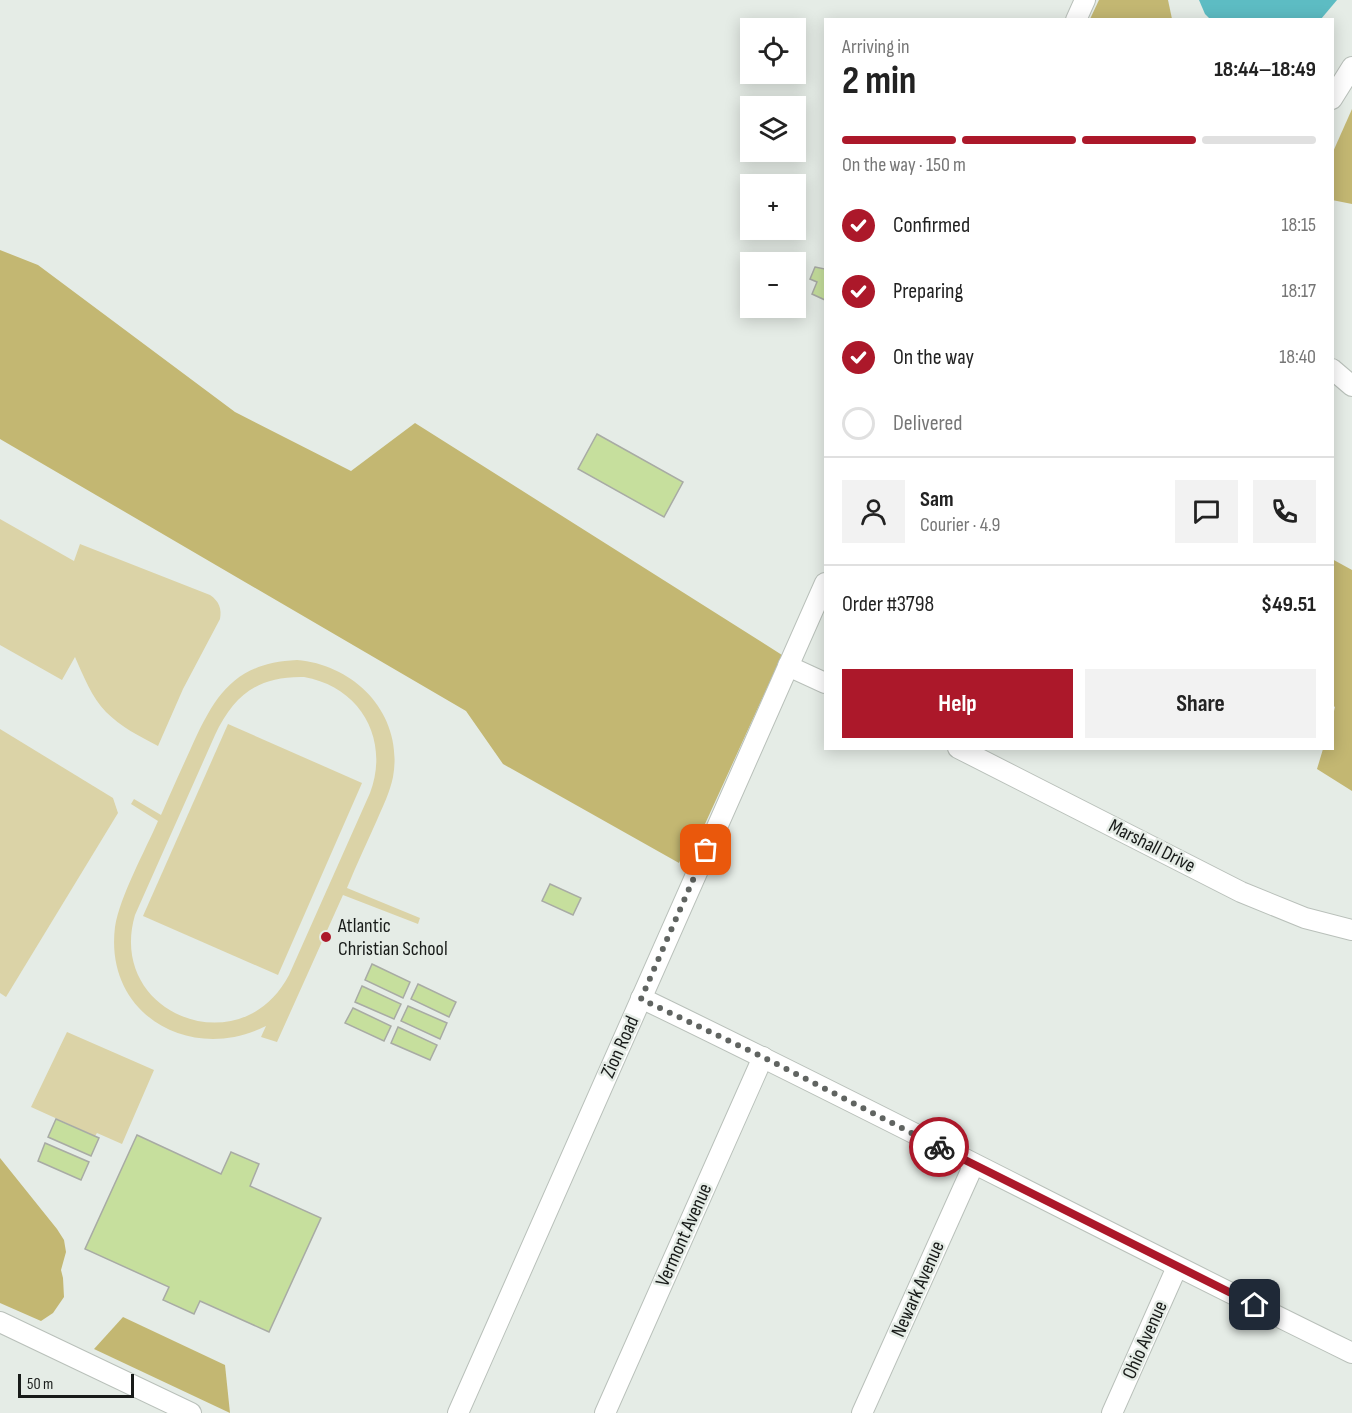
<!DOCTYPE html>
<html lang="en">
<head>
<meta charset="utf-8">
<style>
  body { margin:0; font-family:"Sofia Sans Condensed",sans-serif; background:#f2f2f2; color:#222; height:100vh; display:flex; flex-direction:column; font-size:22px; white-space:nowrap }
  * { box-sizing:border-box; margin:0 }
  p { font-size:20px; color:#767676 }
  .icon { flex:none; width:33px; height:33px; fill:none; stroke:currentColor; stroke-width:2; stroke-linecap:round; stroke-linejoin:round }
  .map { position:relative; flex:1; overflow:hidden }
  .panel { position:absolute; left:824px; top:18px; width:510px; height:732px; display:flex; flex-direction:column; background:#fff; border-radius:0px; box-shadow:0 3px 15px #0003 }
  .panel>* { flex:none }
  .buttons { position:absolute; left:740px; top:18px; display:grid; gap:12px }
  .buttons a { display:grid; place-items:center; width:66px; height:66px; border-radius:0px; background:#fff; box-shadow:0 3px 15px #0003; font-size:30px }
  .scale { position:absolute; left:18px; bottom:15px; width:116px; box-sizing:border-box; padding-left:6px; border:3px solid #181b19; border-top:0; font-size:16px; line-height:21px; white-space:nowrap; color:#181b19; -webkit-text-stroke:4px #e5ece6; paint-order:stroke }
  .pin { position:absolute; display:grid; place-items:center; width:51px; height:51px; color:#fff; margin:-26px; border-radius:12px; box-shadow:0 3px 9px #0006 }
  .courier { position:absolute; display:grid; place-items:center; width:60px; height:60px; margin:-30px; border:4px solid #ac182a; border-radius:50%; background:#fff; color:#222; box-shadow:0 2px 8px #0007 }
  .summary em { font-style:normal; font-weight:700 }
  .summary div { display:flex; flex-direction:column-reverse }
  .summary { display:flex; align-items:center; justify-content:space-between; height:102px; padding:0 18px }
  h1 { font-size:39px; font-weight:700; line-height:45px }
  .bar { display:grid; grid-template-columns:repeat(4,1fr); gap:9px 6px; align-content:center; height:72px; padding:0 18px }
  .bar i { height:8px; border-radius:4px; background:#e0e0e0 }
  .bar .active { background:#ac182a }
  .bar p { grid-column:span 4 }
  .line { display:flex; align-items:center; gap:15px; padding:0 18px; border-top:2px solid #e0e0e0 }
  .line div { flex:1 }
  .round { display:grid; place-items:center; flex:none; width:63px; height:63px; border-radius:0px; background:#f2f2f2 }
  ol { padding:0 18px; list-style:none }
  li { display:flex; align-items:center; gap:18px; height:66px }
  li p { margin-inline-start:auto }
  li .icon { padding:6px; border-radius:50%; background:#ac182a; color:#fff; stroke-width:4 }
  li:last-child { color:#767676 }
  li i { width:33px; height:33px; border:3px solid #e0e0e0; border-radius:50% }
  .action { display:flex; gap:12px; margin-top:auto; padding:12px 18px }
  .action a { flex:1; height:69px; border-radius:0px; background:#ac182a; color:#fff; font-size:24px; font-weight:700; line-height:69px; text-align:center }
  .action a+a { background:#f2f2f2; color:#222 }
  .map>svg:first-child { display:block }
</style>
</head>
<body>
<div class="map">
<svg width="1352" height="1413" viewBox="0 0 1352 1413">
  <rect width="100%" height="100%" fill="#e5ece6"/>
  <g fill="#dbd3a7" fill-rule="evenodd">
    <path d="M 0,519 L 74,561 L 80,544 L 210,595 C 219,601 222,609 220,619 L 183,689 L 158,746 C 139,736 121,727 106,712 C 92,698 83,675 75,657 L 62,680 L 0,645 Z"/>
    <path d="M 297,660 C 356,665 404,715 393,777 C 390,792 383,806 377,820 C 367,843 356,865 347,888 L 420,918 L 418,924 L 343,895 L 277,1042 L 261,1037 L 266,1026 C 191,1064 104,1015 115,927 C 120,896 145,851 158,821 L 131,804 L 134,799 L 161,815 C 171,792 181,770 191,748 C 215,695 234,663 297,660 ZM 304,677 C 361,687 390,740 370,793 L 289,975 C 241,1067 106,1014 135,915 L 215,735 C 234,695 258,676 304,677 Z"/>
    <polygon points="228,724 362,783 278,975 143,916"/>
    <polygon points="0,729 113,798 118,813 6,997 0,993"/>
    <polygon points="67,1032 154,1070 122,1144 97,1133 95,1136 31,1107"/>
  </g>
  <g fill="#c3b772">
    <polygon points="1099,0 1168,0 1172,19 1090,19"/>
    <polygon points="1352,109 1352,204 1332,200 1332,154"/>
    <polygon points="0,250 38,265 235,412 351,471 415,423 782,655 705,824 694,830 679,863 503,764 466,711 0,439"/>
    <polygon points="1332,559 1352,570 1352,791 1317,769 1323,749 1332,748 1332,719 1335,707 1332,705"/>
    <polygon points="0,1158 57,1229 64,1240 66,1252 61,1270 63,1278 64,1297 53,1313 41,1321 0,1303"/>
    <polygon points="123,1317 225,1365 230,1413 94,1349"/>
  </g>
  <polygon fill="#5dbcc3" points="1199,0 1337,0 1321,19 1211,20 1205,14"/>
  <g fill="#c6df9d" stroke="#a8aba4" stroke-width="1.5">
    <polygon points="815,267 825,269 825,300 812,294 817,282 810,279"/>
    <polygon points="597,434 683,482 664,517 578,469"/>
    <polygon points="550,884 581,898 573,915 542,901"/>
    <polygon points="372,964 410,982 403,998 365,980"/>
    <polygon points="418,984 456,1002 449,1017 411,999"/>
    <polygon points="362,986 401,1004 394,1019 355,1002"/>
    <polygon points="408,1006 447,1023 440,1039 401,1021"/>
    <polygon points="353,1008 391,1026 384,1041 345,1023"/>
    <polygon points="398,1027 437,1045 430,1060 391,1043"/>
    <polygon points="56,1119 99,1138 91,1156 48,1137"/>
    <polygon points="137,1135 221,1174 231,1152 259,1164 250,1186 321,1218 269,1332 200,1301 194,1314 163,1300 169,1287 85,1249"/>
    <polygon points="45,1143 89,1162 81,1180 38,1161"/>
  </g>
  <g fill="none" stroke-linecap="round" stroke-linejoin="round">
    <defs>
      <g id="minor">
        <polyline points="1076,20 1085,0"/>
        <polyline points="1332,99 1352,67"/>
        <polyline points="1332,369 1352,386"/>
        <polyline points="788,666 825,683"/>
        <polyline points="958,748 1241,892 1305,918 1352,930"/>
        <path d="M 641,998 C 880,1113 1114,1237 1352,1353"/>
        <polyline points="0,1322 191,1413"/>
        <polyline points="458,1413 825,583"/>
        <polyline points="605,1413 763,1057"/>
        <polyline points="862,1413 974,1164"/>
        <polyline points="1112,1413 1177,1267"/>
      </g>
    </defs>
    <use href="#minor" stroke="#b9c0ba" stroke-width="22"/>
    <use href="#minor" stroke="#fff" stroke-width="20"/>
  </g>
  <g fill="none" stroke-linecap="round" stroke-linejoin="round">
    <polyline stroke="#606461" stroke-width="6" stroke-dasharray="0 10.8" points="706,850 641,999 763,1057 939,1147"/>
    <polyline stroke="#ac182a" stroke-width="8" points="939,1147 1255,1305"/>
  </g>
  <circle fill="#ac182a" stroke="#e5ece6" stroke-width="2" cx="326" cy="937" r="6"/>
  <g text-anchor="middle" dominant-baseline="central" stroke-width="5" stroke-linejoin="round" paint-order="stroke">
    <g font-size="20" fill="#181b19" stroke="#e5ece6">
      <text transform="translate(1152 846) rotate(27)">Marshall Drive</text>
      <text transform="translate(620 1047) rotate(-66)">Zion Road</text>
      <text transform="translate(684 1235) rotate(-66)">Vermont Avenue</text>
      <text transform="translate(918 1289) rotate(-66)">Newark Avenue</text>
      <text transform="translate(1145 1340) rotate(-66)">Ohio Avenue</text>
    </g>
    <g font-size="20" fill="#181b19" stroke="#e5ece6" text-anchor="start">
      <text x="338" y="926">Atlantic<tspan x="338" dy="23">Christian School</tspan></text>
    </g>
  </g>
</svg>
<div class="buttons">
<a><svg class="icon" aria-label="locate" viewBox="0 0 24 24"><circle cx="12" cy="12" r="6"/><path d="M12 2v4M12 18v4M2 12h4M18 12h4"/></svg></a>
<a><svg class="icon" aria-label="layers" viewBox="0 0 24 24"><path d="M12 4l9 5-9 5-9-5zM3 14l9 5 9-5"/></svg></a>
<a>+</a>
<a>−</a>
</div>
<div class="scale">50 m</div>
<div class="pin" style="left:706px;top:850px;background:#ea580c"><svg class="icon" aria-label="bag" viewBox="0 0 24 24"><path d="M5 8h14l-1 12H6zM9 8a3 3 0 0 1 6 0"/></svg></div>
<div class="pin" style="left:1255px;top:1305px;background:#1f2937"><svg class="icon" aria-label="home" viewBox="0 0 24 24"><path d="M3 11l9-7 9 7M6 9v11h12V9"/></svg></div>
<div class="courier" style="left:939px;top:1147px"><svg class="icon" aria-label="bike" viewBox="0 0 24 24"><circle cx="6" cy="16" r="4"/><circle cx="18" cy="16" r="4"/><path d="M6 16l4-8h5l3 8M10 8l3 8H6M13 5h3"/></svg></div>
<section class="panel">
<div class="summary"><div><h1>2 min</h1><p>Arriving in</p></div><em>18:44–18:49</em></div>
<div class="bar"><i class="active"></i><i class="active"></i><i class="active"></i><i></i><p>On the way · 150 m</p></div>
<ol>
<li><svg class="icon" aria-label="check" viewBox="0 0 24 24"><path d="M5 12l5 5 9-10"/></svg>Confirmed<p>18:15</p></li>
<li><svg class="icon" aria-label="check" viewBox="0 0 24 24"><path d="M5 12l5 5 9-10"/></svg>Preparing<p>18:17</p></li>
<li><svg class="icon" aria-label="check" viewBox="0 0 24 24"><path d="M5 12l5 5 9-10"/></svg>On the way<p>18:40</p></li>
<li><i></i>Delivered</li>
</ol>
<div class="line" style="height:108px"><a class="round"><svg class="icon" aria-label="person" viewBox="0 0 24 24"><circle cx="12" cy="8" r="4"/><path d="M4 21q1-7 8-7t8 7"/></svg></a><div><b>Sam</b><p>Courier · 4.9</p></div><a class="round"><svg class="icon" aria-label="chat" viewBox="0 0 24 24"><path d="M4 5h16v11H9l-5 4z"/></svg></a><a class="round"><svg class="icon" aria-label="phone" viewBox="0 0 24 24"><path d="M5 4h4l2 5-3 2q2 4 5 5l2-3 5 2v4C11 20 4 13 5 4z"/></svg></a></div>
<div class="line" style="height:78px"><div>Order #3798</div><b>$49.51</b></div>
<div class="action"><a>Help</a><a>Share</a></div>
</section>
</div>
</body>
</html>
